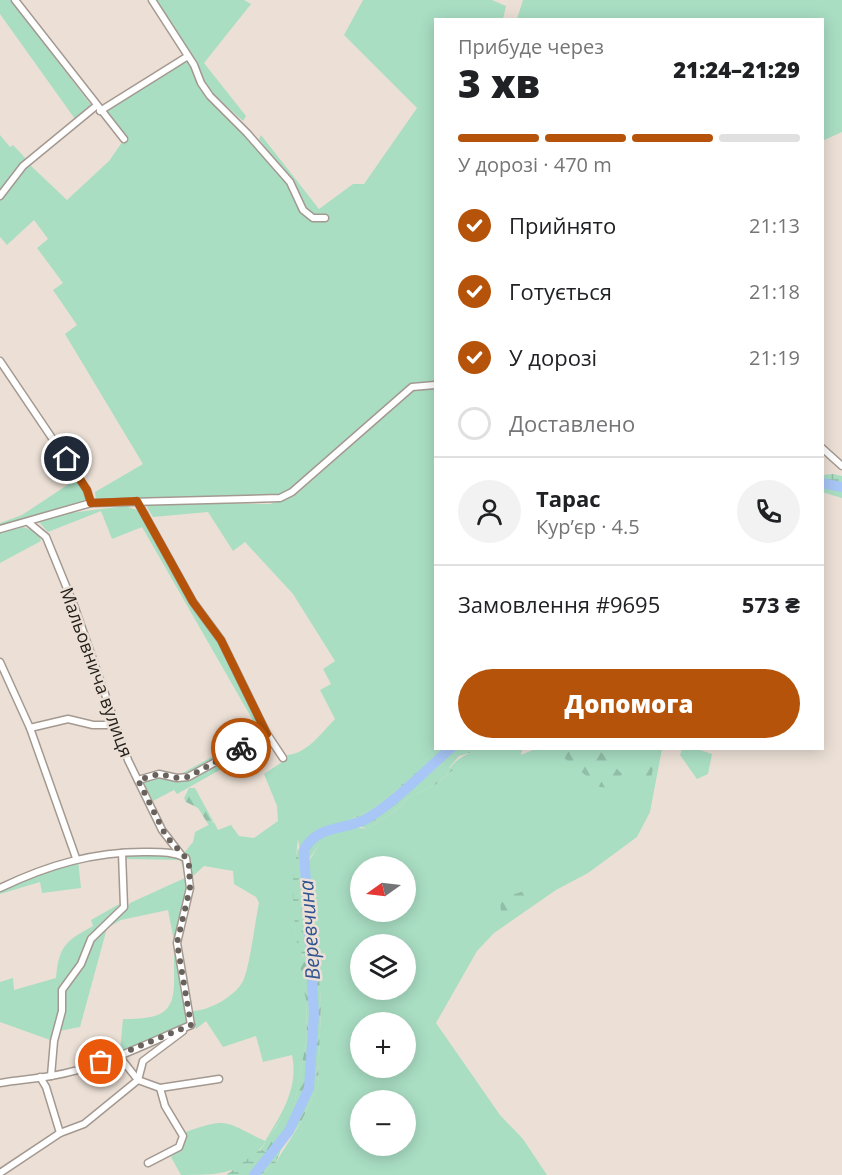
<!DOCTYPE html>
<html lang="uk">
<head>
<meta charset="utf-8">
<style>
  body { margin:0; font-family:"Open Sans",sans-serif; background:#f2f2f2; color:#202124; height:100vh; display:flex; flex-direction:column; font-size:22px; white-space:nowrap }
  * { box-sizing:border-box; margin:0 }
  p { font-size:20px; color:#757577 }
  .icon { flex:none; width:33px; height:33px; fill:none; stroke:currentColor; stroke-width:2; stroke-linecap:round; stroke-linejoin:round }
  .map { position:relative; flex:1; overflow:hidden }
  .details { position:absolute; left:434px; top:18px; width:390px; height:732px; display:flex; flex-direction:column; background:#fff; border-radius:0px; box-shadow:0 3px 15px #0003 }
  .details>* { flex:none }
  .needle { width:39px; rotate:256deg }
  .controls { position:absolute; left:350px; top:856px; display:grid; gap:12px }
  .controls a { display:grid; place-items:center; width:66px; height:66px; border-radius:50%; background:#fff; box-shadow:0 3px 15px #0003; font-size:30px }
  .pin { position:absolute; display:grid; place-items:center; width:51px; height:51px; color:#fff; margin:-26px; border:3px solid #fff; border-radius:50%; box-shadow:0 2px 6px #0007 }
  .courier { position:absolute; display:grid; place-items:center; width:60px; height:60px; margin:-30px; border:4px solid #b45309; border-radius:50%; background:#fff; color:#222; box-shadow:0 2px 8px #0007 }
  .summary em { font-style:normal; font-weight:800 }
  .summary div { display:flex; flex-direction:column-reverse }
  .summary { display:flex; align-items:center; justify-content:space-between; height:102px; padding:0 24px }
  h1 { font-size:39px; font-weight:800; line-height:45px }
  .bar { display:grid; grid-template-columns:repeat(4,1fr); gap:9px 6px; align-content:center; height:72px; padding:0 24px }
  .bar i { height:8px; border-radius:4px; background:#e0e0e0 }
  .bar .selected { background:#b45309 }
  .bar p { grid-column:span 4 }
  .line { display:flex; align-items:center; gap:15px; padding:0 24px; border-top:2px solid #e0e0e0 }
  .line div { flex:1 }
  .round { display:grid; place-items:center; flex:none; width:63px; height:63px; border-radius:32px; background:#f2f2f2 }
  ol { padding:0 24px; list-style:none }
  li { display:flex; align-items:center; gap:18px; height:66px }
  li p { margin-inline-start:auto }
  li .icon { padding:6px; border-radius:50%; background:#b45309; color:#fff; stroke-width:4 }
  li:last-child { color:#757577 }
  li i { width:33px; height:33px; border:3px solid #e0e0e0; border-radius:50% }
  .action { display:flex; gap:12px; margin-top:auto; padding:12px 24px }
  .action a { flex:1; height:69px; border-radius:36px; background:#b45309; color:#fff; font-size:24px; font-weight:800; line-height:69px; text-align:center }
  .map>svg:first-child { display:block }
</style>
</head>
<body>
<div class="map">
<svg width="842" height="1175" viewBox="0 0 842 1175">
  <defs>
    <pattern id="forest-firs" width="22" height="20" patternUnits="userSpaceOnUse" patternTransform="scale(1.5)"><rect width="22" height="20" fill="#a9dec3"/><path d="M5 1l3.5 6h-7zM16 11l3.5 6h-7z" fill="#91bea7"/></pattern>
    <pattern id="wetland-marsh" width="20" height="14" patternUnits="userSpaceOnUse" patternTransform="scale(1.5)"><rect width="20" height="14" fill="#a9dec3"/><path d="M1 5h8M5 5V1M11 12h8M15 12V8" fill="none" stroke="#91bea7"/></pattern>
  </defs>
  <rect width="100%" height="100%" fill="#ece0d6"/>
  <g fill="#a9dec3" fill-rule="evenodd">
    <polygon points="0,0 11,0 91,105 75,119 0,14"/>
    <polygon points="155,0 244,0 251,4 204,63 246,116 243,121 210,91"/>
    <polygon points="363,0 492,0 506,6 503,19 435,20 435,382 411,386 292,490 278,497 96,501 95,492 143,464 65,334 77,325 53,290 63,283 37,248 48,239 34,220 7,245 0,237 0,199 29,164 67,200 109,161 125,138 102,111 187,59 200,84 289,183 301,208 313,216 304,209 290,180 259,139 261,135 319,209 353,184 364,184 417,108 344,35"/>
    <polygon points="523,0 842,0 842,132 822,141 822,20 517,19"/>
    <polygon points="0,135 10,147 13,145 27,160 0,192"/>
    <path d="M 435,386 L 435,748 L 446,749 L 371,810 L 349,820 L 351,826 L 366,829 L 393,813 L 408,798 L 435,785 L 452,771 L 449,769 C 468,745 493,749 522,749 L 521,755 L 535,749 L 662,749 L 650,812 L 637,837 L 588,873 L 556,890 L 494,933 L 477,951 L 436,1023 L 500,1115 L 523,1139 L 547,1175 L 261,1175 L 276,1162 L 301,1122 L 318,1086 L 321,1004 L 318,959 L 314,945 L 316,924 L 310,921 L 307,864 L 319,845 L 298,839 L 294,873 L 295,925 L 306,1001 L 307,1037 L 294,1107 C 283,1114 277,1125 270,1136 C 243,1175 225,1175 181,1175 L 171,1157 L 184,1145 L 186,1132 C 229,1116 226,1123 265,1141 C 281,1115 299,1088 292,1055 L 263,1062 L 256,1036 L 223,1047 L 206,1021 L 196,1029 L 193,1011 C 208,1011 236,996 243,981 C 250,967 255,921 259,903 L 256,897 L 234,884 L 233,871 L 204,866 L 192,877 L 190,863 L 184,853 L 193,842 L 195,832 L 214,822 L 218,830 L 231,825 L 239,836 L 254,838 L 278,821 L 277,806 L 264,774 L 288,758 L 287,755 C 307,754 322,732 335,719 L 320,690 L 331,684 L 323,669 L 335,661 L 293,594 L 245,542 L 233,551 L 208,512 L 153,517 L 144,502 L 270,504 L 298,493 L 414,389 ZM 360,867 L 405,867 L 405,912 L 360,912 ZM 360,945 L 405,945 L 405,990 L 360,990 ZM 360,1023 L 405,1023 L 405,1068 L 360,1068 ZM 360,1101 L 405,1101 L 405,1146 L 360,1146 Z"/>
    <polygon points="75,480 85,490 87,497 83,502 0,527 0,523 22,515"/>
    <polygon points="125,506 140,511 218,640 263,731 260,735 185,776 179,775 259,731 142,527 112,539 101,511 48,532 39,522 70,513"/>
    <polygon points="23,527 38,532 41,541 0,563 0,533"/>
    <polygon points="262,739 271,744 269,748 266,744 177,794 174,790 153,801 143,781 157,776 187,780"/>
    <polygon points="682,749 697,749 712,754 708,774 697,779 680,755"/>
    <path d="M 128,854 L 170,854 L 185,862 C 191,889 181,914 174,941 L 168,910 L 121,920 L 107,928 L 80,1027 L 59,1031 L 64,1013 L 65,986 L 77,974 L 93,940 L 124,912 L 130,903 L 187,877 L 180,860 L 125,859 Z"/>
    <polygon points="78,860 81,888 42,893 40,882 0,894 0,890"/>
    <path d="M 121,903 L 90,937 L 78,966 L 61,987 L 59,1014 L 50,1040 L 0,1022 L 0,982 L 13,978 L 14,990 L 56,978 C 59,945 66,941 93,926 L 91,920 Z"/>
    <path d="M 174,954 L 181,976 L 190,1024 L 120,1051 L 123,1019 C 180,1020 174,1000 174,954 Z"/>
  </g>
  <g fill="url(#forest-firs)">
    <path d="M 552,748 C 565,748 589,753 600,751 L 622,774 L 613,788 L 600,787 Z"/>
    <path d="M 466,749 L 484,749 L 459,756 L 449,768 L 453,770 L 435,785 L 408,798 L 393,813 L 366,829 L 360,826 C 401,808 426,768 466,749 Z"/>
    <polygon points="645,749 661,749 656,755 648,792 644,793"/>
    <polygon points="189,788 195,788 213,821 210,827 198,808 186,802 184,798"/>
    <polygon points="309,829 319,845 309,859 301,858 298,839 302,832"/>
    <polygon points="530,889 535,896 532,903 501,914 500,899"/>
    <polygon points="310,921 316,924 314,945 318,959 321,1004 318,1086 301,1122 281,1150 267,1153 261,1149 286,1112 294,1106 307,1037 306,1001 299,959 301,954 308,962"/>
  </g>
  <g fill="url(#wetland-marsh)">
    <polygon points="833,474 842,476 842,498 822,492 822,475"/>
    <polygon points="446,748 466,749 425,775 399,802 383,814 360,826 351,827 349,820 371,810"/>
    <path d="M 298,848 L 302,858 L 309,859 L 307,864 L 310,921 L 308,963 L 302,954 L 299,959 C 295,924 288,882 298,848 Z"/>
    <polygon points="261,1149 267,1153 281,1150 276,1162 261,1175 226,1175"/>
  </g>
  <g fill="none" stroke-linecap="round" stroke-linejoin="round">
    <g stroke="#a8c6f6" stroke-width="10">
      <polyline points="822,483 842,487"/>
      <path d="M 254,1175 L 289,1131 L 309,1088 L 314,1014 L 304,850 C 317,824 347,831 368,818 C 396,801 426,770 451,748"/>
    </g>
    <defs>
      <g id="street">
        <polyline points="15,0 124,139"/>
        <polyline points="152,0 194,65 201,83 210,96 247,133 290,182 303,210 313,218 325,218"/>
        <polyline points="100,111 188,56"/>
        <polyline points="0,196 23,166 96,106"/>
        <polyline points="0,361 87,490 91,503"/>
        <polyline points="822,448 842,466"/>
        <polyline points="137,501 193,602 221,640 267,734 283,758"/>
        <polyline points="28,522 46,537 75,608 128,760 162,830 182,856"/>
        <polyline points="0,529 91,503 280,498 292,492 412,387 435,385"/>
        <polyline points="0,662 30,728 76,858"/>
        <polyline points="30,728 68,719 93,725 116,725"/>
        <polyline points="138,780 159,774 177,778 188,777 267,734"/>
        <path d="M 0,888 C 48,865 95,851 149,852 C 162,852 174,852 186,858 L 190,888 L 177,943 L 191,1025"/>
        <polyline points="119,1056 138,1080 160,1088 165,1106 183,1136 179,1147 148,1163"/>
        <polyline points="51,1076 54,1041 62,1011 62,990 81,964 91,939 124,907 122,853"/>
        <polyline points="40,1077 46,1087 60,1133"/>
        <polyline points="138,1080 143,1061 183,1031"/>
        <path d="M 0,1083 C 17,1080 34,1079 51,1076 C 100,1068 146,1044 191,1025"/>
        <polyline points="160,1088 219,1079"/>
        <polyline points="0,1173 60,1133 84,1124 138,1080"/>
      </g>
    </defs>
    <use href="#street" stroke="#a49990" stroke-width="9"/>
    <use href="#street" stroke="#fff" stroke-width="6"/>
  </g>
  <g fill="none" stroke-linecap="round" stroke-linejoin="round">
    <polyline stroke="#69625c" stroke-width="6" stroke-dasharray="0 10.8" points="101,1062 191,1025 177,943 190,888 189,866 186,858 166,836 138,780 159,774 177,778 188,777 241,748"/>
    <polyline stroke="#b45309" stroke-width="8" points="67,459 87,490 91,503 137,501 193,602 221,640 267,734 241,748"/>
  </g>
  <g text-anchor="middle" dominant-baseline="central" stroke-width="5" stroke-linejoin="round" paint-order="stroke">
    <g font-size="18" fill="#221e1a" stroke="#ece0d6">
      <text transform="translate(97 672) rotate(70)">Мальовнича вулиця</text>
    </g>
    <g font-size="20" font-style="italic" fill="#325590" stroke="#ece0d6">
      <text transform="translate(309 930) rotate(-94)">Веревчина</text>
    </g>
  </g>
</svg>
<div class="controls">
<a><svg class="needle" viewBox="-14 -14 28 28"><path d="M0-13l5 13h-10z" fill="#e53935"/><path d="M0 13l5-13h-10z" fill="#757577"/></svg></a>
<a><svg class="icon" aria-label="layers" viewBox="0 0 24 24"><path d="M12 4l9 5-9 5-9-5zM3 14l9 5 9-5"/></svg></a>
<a>+</a>
<a>−</a>
</div>
<div class="pin" style="left:101px;top:1062px;background:#ea580c"><svg class="icon" aria-label="bag" viewBox="0 0 24 24"><path d="M5 8h14l-1 12H6zM9 8a3 3 0 0 1 6 0"/></svg></div>
<div class="pin" style="left:67px;top:459px;background:#1f2937"><svg class="icon" aria-label="home" viewBox="0 0 24 24"><path d="M3 11l9-7 9 7M6 9v11h12V9"/></svg></div>
<div class="courier" style="left:241px;top:748px"><svg class="icon" aria-label="bike" viewBox="0 0 24 24"><circle cx="6" cy="16" r="4"/><circle cx="18" cy="16" r="4"/><path d="M6 16l4-8h5l3 8M10 8l3 8H6M13 5h3"/></svg></div>
<section class="details">
<div class="summary"><div><h1>3 хв</h1><p>Прибуде через</p></div><em>21:24–21:29</em></div>
<div class="bar"><i class="selected"></i><i class="selected"></i><i class="selected"></i><i></i><p>У дорозі · 470 m</p></div>
<ol>
<li><svg class="icon" aria-label="check" viewBox="0 0 24 24"><path d="M5 12l5 5 9-10"/></svg>Прийнято<p>21:13</p></li>
<li><svg class="icon" aria-label="check" viewBox="0 0 24 24"><path d="M5 12l5 5 9-10"/></svg>Готується<p>21:18</p></li>
<li><svg class="icon" aria-label="check" viewBox="0 0 24 24"><path d="M5 12l5 5 9-10"/></svg>У дорозі<p>21:19</p></li>
<li><i></i>Доставлено</li>
</ol>
<div class="line" style="height:108px"><a class="round"><svg class="icon" aria-label="person" viewBox="0 0 24 24"><circle cx="12" cy="8" r="4"/><path d="M4 21q1-7 8-7t8 7"/></svg></a><div><b>Тарас</b><p>Кур’єр · 4.5</p></div><a class="round"><svg class="icon" aria-label="phone" viewBox="0 0 24 24"><path d="M5 4h4l2 5-3 2q2 4 5 5l2-3 5 2v4C11 20 4 13 5 4z"/></svg></a></div>
<div class="line" style="height:78px"><div>Замовлення #9695</div><b>573 ₴</b></div>
<div class="action"><a>Допомога</a></div>
</section>
</div>
</body>
</html>
